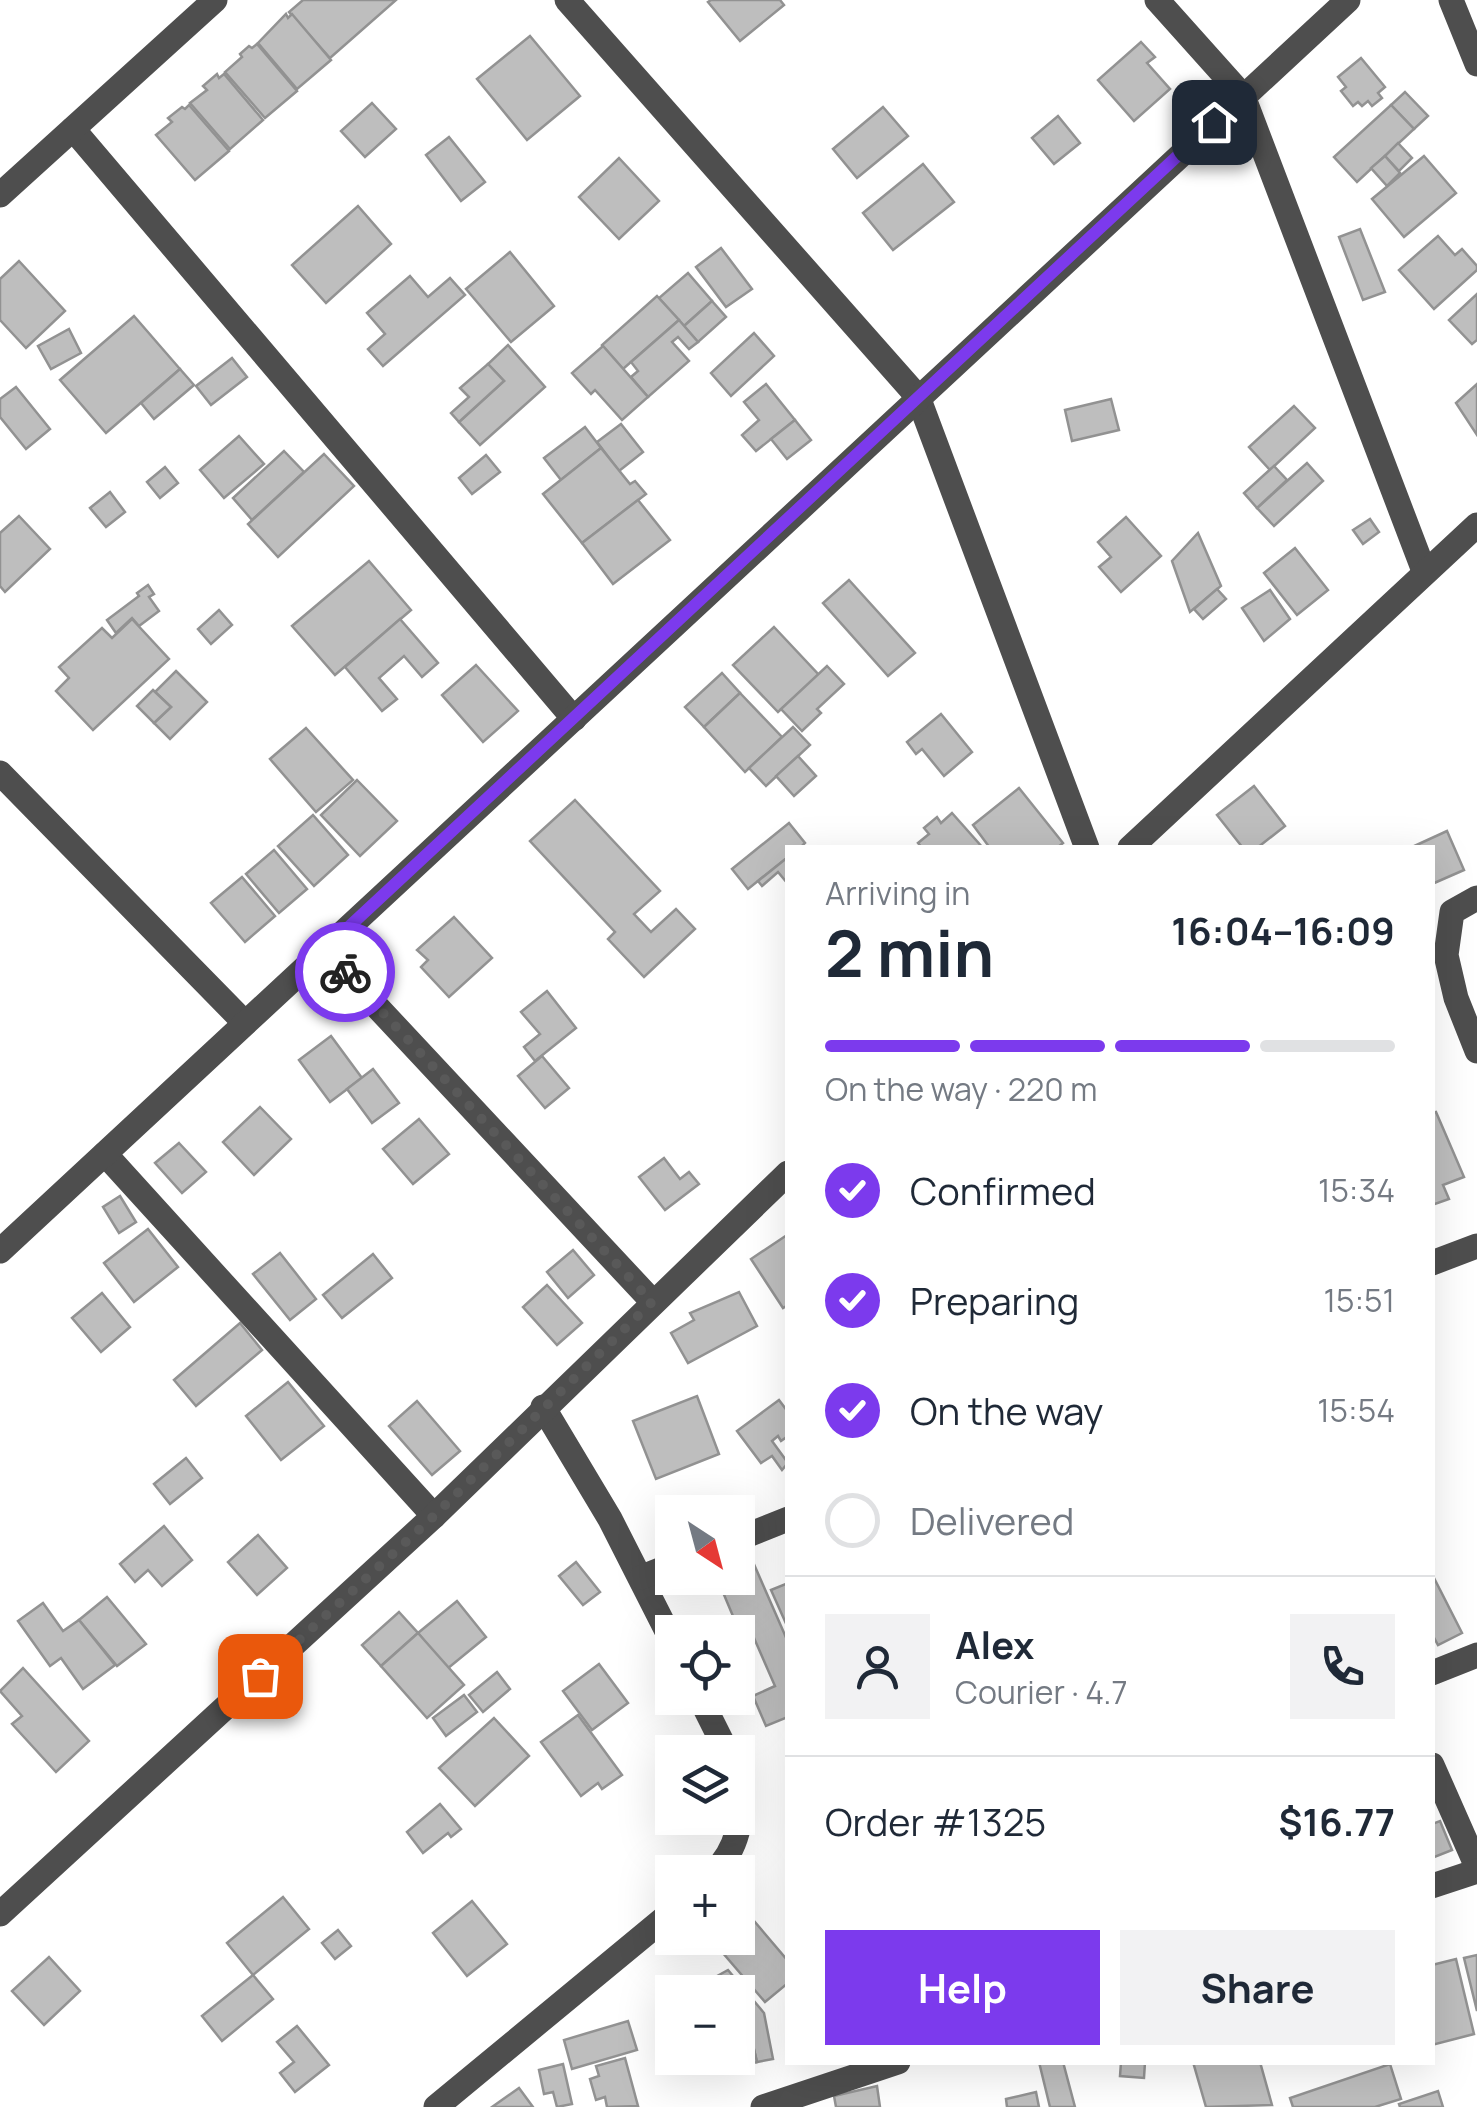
<!DOCTYPE html>
<html lang="en">
<head>
<meta charset="utf-8">
<style>
  body { margin:0; font-family:Manrope,sans-serif; background:#f2f2f3; color:#1f2937; height:100vh; display:flex; flex-direction:column; font-size:38px; white-space:nowrap }
  * { box-sizing:border-box; margin:0 }
  p { font-size:32px; color:#747a83 }
  .icon { flex:none; width:55px; height:55px; fill:none; stroke:currentColor; stroke-width:2; stroke-linecap:round; stroke-linejoin:round }
  .map { position:relative; flex:1; overflow:hidden }
  .side { position:absolute; left:785px; top:845px; width:650px; height:1220px; display:flex; flex-direction:column; background:#fff; border-radius:0px; box-shadow:0 10px 40px #0002 }
  .side>* { flex:none }
  .needle { width:65px; rotate:144deg }
  .fabs { position:absolute; left:655px; top:1495px; display:grid; gap:20px }
  .fabs a { display:grid; place-items:center; width:100px; height:100px; border-radius:0px; background:#fff; box-shadow:0 10px 40px #0002; font-size:50px }
  .pin { position:absolute; display:grid; place-items:center; width:85px; height:85px; color:#fff; margin:-42px; border-radius:20px; box-shadow:0 5px 15px #0006 }
  .courier { position:absolute; display:grid; place-items:center; width:100px; height:100px; margin:-50px; border:8px solid #7c3aed; border-radius:50%; background:#fff; color:#222; box-shadow:0 2px 12px #0007 }
  .overview em { font-style:normal; font-weight:700 }
  .overview div { display:flex; flex-direction:column-reverse }
  .overview { display:flex; align-items:center; justify-content:space-between; height:170px; padding:0 40px }
  h1 { font-size:65px; font-weight:700; line-height:75px }
  .bar { display:grid; grid-template-columns:repeat(4,1fr); gap:15px 10px; align-content:center; height:120px; padding:0 40px }
  .bar i { height:12px; border-radius:8px; background:#e0e1e3 }
  .bar .selected { background:#7c3aed }
  .bar p { grid-column:span 4 }
  .line { display:flex; align-items:center; gap:25px; padding:0 40px; border-top:2px solid #e0e1e3 }
  .line div { flex:1 }
  .round { display:grid; place-items:center; flex:none; width:105px; height:105px; border-radius:0px; background:#f2f2f3 }
  ol { padding:0 40px; list-style:none }
  li { display:flex; align-items:center; gap:30px; height:110px }
  li p { margin-inline-start:auto }
  li .icon { padding:10px; border-radius:50%; background:#7c3aed; color:#fff; stroke-width:4 }
  li:last-child { color:#747a83 }
  li i { width:55px; height:55px; border:5px solid #e0e1e3; border-radius:50% }
  .action { display:flex; gap:20px; margin-top:auto; padding:20px 40px }
  .action a { flex:1; height:115px; border-radius:0px; background:#7c3aed; color:#fff; font-size:40px; font-weight:700; line-height:115px; text-align:center }
  .action a+a { background:#f2f2f3; color:#1f2937 }
  .map>svg:first-child { display:block }
</style>
</head>
<body>
<div class="map">
<svg width="1477" height="2107" viewBox="0 0 1477 2107">
  <rect width="100%" height="100%" fill="#fff"/>
  <g fill="#bebebe" stroke="#929292" stroke-width="2.5">
    <polygon points="303,0 396,0 330,58 289,12"/>
    <polygon points="711,0 780,0 784,5 740,41 708,2"/>
    <polygon points="286,14 288,18 292,14 331,60 297,89 258,43"/>
    <polygon points="530,36 580,96 527,140 477,79"/>
    <polygon points="1141,42 1155,57 1147,63 1170,89 1134,121 1098,80"/>
    <polygon points="257,44 297,91 265,118 225,72 242,57 240,54 249,46 252,48"/>
    <polygon points="1361,58 1385,87 1378,93 1382,98 1372,106 1368,101 1362,106 1358,102 1353,106 1341,91 1346,87 1338,77"/>
    <polygon points="217,74 219,78 224,74 263,120 230,149 190,103 207,90 203,86"/>
    <polygon points="1405,92 1428,116 1414,129 1391,105"/>
    <polygon points="372,103 396,129 365,157 341,131"/>
    <polygon points="189,105 229,151 195,180 156,135 172,122 168,118 182,107 185,109"/>
    <polygon points="1391,105 1414,129 1357,182 1334,157"/>
    <polygon points="883,107 908,136 857,178 833,149"/>
    <polygon points="1058,116 1080,143 1054,164 1032,138"/>
    <polygon points="449,137 485,182 461,201 426,155"/>
    <polygon points="1398,143 1412,158 1399,171 1385,156"/>
    <polygon points="1385,156 1400,173 1387,186 1371,168"/>
    <polygon points="1424,156 1456,193 1404,237 1372,199"/>
    <polygon points="619,158 659,201 619,239 579,197"/>
    <polygon points="923,164 954,202 893,250 863,213"/>
    <polygon points="358,206 391,244 326,303 292,265"/>
    <polygon points="1360,229 1385,292 1363,300 1339,237"/>
    <polygon points="1438,236 1455,255 1462,249 1477,266 1477,270 1434,309 1399,270"/>
    <polygon points="721,248 752,289 726,307 696,267"/>
    <polygon points="510,252 554,306 511,342 466,289"/>
    <polygon points="19,261 65,311 26,348 0,320 0,279"/>
    <polygon points="688,273 712,301 684,326 659,298"/>
    <polygon points="410,276 428,297 450,278 465,295 383,366 368,349 385,334 367,313"/>
    <polygon points="1477,294 1477,340 1472,344 1449,320"/>
    <polygon points="657,296 679,320 623,369 602,345"/>
    <polygon points="712,301 726,317 698,342 684,326"/>
    <polygon points="134,316 180,369 106,433 60,380"/>
    <polygon points="679,320 698,342 689,349 678,337 672,342 689,361 648,397 631,377 638,371 631,362"/>
    <polygon points="69,329 81,353 51,369 38,346"/>
    <polygon points="754,333 774,356 731,396 711,373"/>
    <polygon points="508,345 545,387 480,445 459,422 504,381 488,364"/>
    <polygon points="603,346 648,397 622,420 595,390 591,394 572,373"/>
    <polygon points="232,358 247,377 211,405 196,386"/>
    <polygon points="488,364 504,381 459,422 451,413 469,397 460,388"/>
    <polygon points="180,369 194,385 154,419 141,403"/>
    <polygon points="766,384 795,420 756,451 742,435 759,420 744,402"/>
    <polygon points="1477,384 1477,435 1456,403"/>
    <polygon points="16,387 50,429 26,449 0,417 0,399"/>
    <polygon points="1111,399 1119,430 1072,441 1065,410"/>
    <polygon points="1294,406 1315,428 1270,470 1249,447"/>
    <polygon points="795,420 811,440 787,459 771,439"/>
    <polygon points="621,424 643,452 619,471 597,442"/>
    <polygon points="585,427 601,448 561,480 544,458"/>
    <polygon points="239,436 264,464 224,498 200,470"/>
    <polygon points="601,448 630,484 635,481 646,494 582,543 543,494"/>
    <polygon points="284,451 304,472 252,520 233,498"/>
    <polygon points="324,454 354,486 278,557 248,524"/>
    <polygon points="486,455 500,472 472,494 459,478"/>
    <polygon points="1307,463 1323,481 1274,526 1257,508"/>
    <polygon points="1274,466 1287,480 1257,508 1244,493"/>
    <polygon points="165,467 178,483 160,498 147,482"/>
    <polygon points="110,492 125,512 106,527 90,508"/>
    <polygon points="638,500 670,540 613,584 582,543"/>
    <polygon points="19,516 50,549 5,592 0,586 0,533"/>
    <polygon points="1126,517 1161,556 1121,592 1099,567 1111,557 1098,542"/>
    <polygon points="1370,519 1379,532 1363,544 1353,530"/>
    <polygon points="1198,533 1221,586 1190,612 1172,561"/>
    <polygon points="1295,548 1328,590 1297,615 1264,573"/>
    <polygon points="369,561 411,610 335,675 292,626"/>
    <polygon points="849,580 915,653 888,676 823,603"/>
    <polygon points="148,585 154,594 149,597 159,611 139,626 132,618 116,633 107,620 139,596 137,593"/>
    <polygon points="1217,589 1226,599 1203,619 1194,609"/>
    <polygon points="1270,590 1290,619 1264,641 1242,608"/>
    <polygon points="219,610 232,625 211,644 198,629"/>
    <polygon points="132,619 169,659 93,730 56,691 69,678 59,667 102,628 112,638"/>
    <polygon points="400,619 438,663 422,677 404,656 379,678 397,699 382,711 345,667"/>
    <polygon points="774,627 819,675 778,712 733,665"/>
    <polygon points="476,665 518,711 483,742 442,695"/>
    <polygon points="827,666 844,684 817,709 821,713 802,731 781,709"/>
    <polygon points="176,671 207,702 170,739 154,723 171,707 155,692"/>
    <polygon points="722,673 740,693 704,727 685,707"/>
    <polygon points="153,690 171,707 154,723 137,706"/>
    <polygon points="740,693 782,737 745,772 704,727"/>
    <polygon points="941,714 972,752 944,776 922,749 916,754 907,742"/>
    <polygon points="793,727 810,745 766,786 749,768"/>
    <polygon points="306,728 353,780 316,812 270,759"/>
    <polygon points="798,756 816,776 794,796 776,776"/>
    <polygon points="357,780 397,821 360,856 321,815"/>
    <polygon points="1254,786 1285,826 1257,848 1243,848 1217,815"/>
    <polygon points="1019,788 1063,843 1057,848 990,848 973,825"/>
    <polygon points="575,800 660,891 634,914 651,932 676,909 695,929 644,977 608,939 615,932 530,841"/>
    <polygon points="952,813 983,848 922,848 918,843 929,834 924,828 937,817 941,823"/>
    <polygon points="313,815 348,855 314,886 278,846"/>
    <polygon points="789,823 805,843 800,848 788,848 788,857 748,889 732,869"/>
    <polygon points="1447,831 1464,870 1432,884 1432,848 1410,848"/>
    <polygon points="274,850 307,889 279,913 246,874"/>
    <polygon points="788,857 788,884 778,872 762,886 758,881"/>
    <polygon points="242,877 275,916 245,942 211,903"/>
    <polygon points="454,917 492,958 449,997 421,967 428,960 417,950"/>
    <polygon points="547,991 576,1028 535,1061 524,1047 540,1034 521,1012"/>
    <polygon points="331,1036 362,1078 330,1102 299,1060"/>
    <polygon points="542,1056 569,1088 545,1108 518,1076"/>
    <polygon points="373,1069 399,1103 372,1123 347,1089"/>
    <polygon points="260,1107 291,1139 254,1175 223,1142"/>
    <polygon points="1436,1112 1464,1177 1443,1185 1449,1199 1432,1205 1432,1113"/>
    <polygon points="419,1119 449,1154 413,1184 383,1149"/>
    <polygon points="179,1143 206,1172 182,1193 155,1163"/>
    <polygon points="664,1158 680,1179 689,1172 699,1184 665,1210 639,1177"/>
    <polygon points="120,1196 136,1222 119,1233 103,1207"/>
    <polygon points="148,1229 178,1267 134,1302 104,1263"/>
    <polygon points="787,1235 788,1305 783,1308 751,1259"/>
    <polygon points="573,1250 594,1275 568,1298 547,1272"/>
    <polygon points="280,1253 316,1299 290,1320 253,1274"/>
    <polygon points="373,1254 392,1278 342,1318 323,1295"/>
    <polygon points="547,1285 582,1323 557,1345 523,1307"/>
    <polygon points="739,1292 757,1326 688,1363 671,1333 694,1320 690,1313"/>
    <polygon points="102,1293 130,1327 101,1352 72,1318"/>
    <polygon points="240,1323 262,1350 196,1406 174,1380"/>
    <polygon points="288,1382 324,1426 281,1460 246,1416"/>
    <polygon points="697,1396 719,1454 656,1479 633,1421"/>
    <polygon points="779,1400 788,1412 788,1436 781,1441 778,1436 772,1441 788,1463 782,1470 772,1456 761,1463 737,1431"/>
    <polygon points="417,1401 460,1451 432,1475 389,1426"/>
    <polygon points="186,1458 202,1478 170,1504 154,1484"/>
    <polygon points="164,1526 192,1560 162,1586 148,1570 135,1582 120,1564"/>
    <polygon points="258,1535 287,1568 257,1595 228,1562"/>
    <polygon points="576,1562 600,1592 583,1605 559,1576"/>
    <polygon points="753,1562 788,1642 788,1717 766,1726 753,1696 775,1686 754,1638 738,1646 738,1632 728,1632 738,1628 717,1578 738,1578 738,1569"/>
    <polygon points="1432,1574 1462,1633 1438,1645 1432,1634"/>
    <polygon points="788,1583 788,1628 771,1590"/>
    <polygon points="107,1597 146,1644 117,1666 79,1620"/>
    <polygon points="457,1601 486,1637 447,1669 418,1633"/>
    <polygon points="43,1603 63,1631 79,1620 115,1665 83,1689 61,1658 50,1666 18,1621"/>
    <polygon points="399,1612 418,1633 381,1666 362,1645"/>
    <polygon points="418,1633 464,1685 427,1718 381,1666"/>
    <polygon points="599,1664 628,1703 592,1730 563,1691"/>
    <polygon points="23,1668 89,1741 56,1772 12,1724 22,1716 0,1691"/>
    <polygon points="497,1672 510,1689 483,1712 469,1695"/>
    <polygon points="464,1695 477,1712 446,1736 433,1718"/>
    <polygon points="578,1715 622,1775 602,1789 598,1783 581,1796 541,1742"/>
    <polygon points="494,1718 529,1756 475,1806 439,1768"/>
    <polygon points="440,1804 461,1829 451,1837 448,1833 423,1853 407,1832"/>
    <polygon points="1440,1821 1452,1850 1432,1858 1432,1824"/>
    <polygon points="283,1897 309,1929 253,1975 227,1943"/>
    <polygon points="472,1901 507,1944 467,1976 433,1933"/>
    <polygon points="738,1902 788,1961 788,1983 765,2002 710,1938 738,1938"/>
    <polygon points="338,1930 351,1946 335,1959 322,1943"/>
    <polygon points="1477,1955 1477,2011 1464,1958"/>
    <polygon points="49,1957 80,1991 44,2025 12,1991"/>
    <polygon points="1456,1959 1474,2034 1432,2045 1432,1965"/>
    <polygon points="728,1970 764,2013 773,2059 757,2062 748,2024 738,2026 738,1992 688,1992"/>
    <polygon points="253,1975 273,1999 222,2041 202,2016"/>
    <polygon points="628,2021 637,2050 572,2069 564,2040"/>
    <polygon points="748,2024 757,2062 718,2072 715,2058 738,2058 738,2026"/>
    <polygon points="297,2026 329,2065 295,2092 280,2073 294,2062 277,2042"/>
    <polygon points="625,2058 638,2106 607,2107 605,2097 596,2100 590,2079 599,2076 596,2066"/>
    <polygon points="1039,2062 1063,2062 1075,2107 1050,2107"/>
    <polygon points="1121,2062 1145,2062 1144,2078 1120,2076"/>
    <polygon points="1193,2062 1260,2062 1272,2105 1206,2107"/>
    <polygon points="563,2064 572,2104 557,2107 553,2092 544,2094 539,2070"/>
    <polygon points="1390,2064 1401,2099 1375,2107 1293,2107 1290,2098"/>
    <polygon points="877,2086 880,2107 836,2107 834,2096"/>
    <polygon points="519,2088 533,2107 492,2107"/>
    <polygon points="1438,2091 1443,2107 1400,2107 1399,2104"/>
    <polygon points="1036,2092 1039,2107 1007,2107 1006,2099"/>
  </g>
  <g fill="none" stroke-linecap="round" stroke-linejoin="round">
    <g stroke="#4e4e4e" stroke-width="25">
      <polyline points="567,0 918,397 1087,848"/>
      <polyline points="1157,0 1243,96 1424,571"/>
      <polyline points="1451,0 1477,64"/>
      <polyline points="73,129 574,719"/>
      <polyline points="0,195 215,0"/>
      <polyline points="0,773 245,1023"/>
      <polyline points="1130,848 1477,525"/>
      <polyline points="1477,898 1452,912 1446,955 1456,998 1477,1051"/>
      <polyline points="324,950 652,1301"/>
      <polyline points="105,1154 434,1516"/>
      <polyline points="0,1251 1348,0"/>
      <polyline points="1432,1263 1477,1246"/>
      <polyline points="543,1407 610,1519 672,1641"/>
      <polyline points="738,1539 788,1519"/>
      <polyline points="642,1577 672,1565"/>
      <polyline points="1432,1673 1477,1655"/>
      <polyline points="700,1698 727,1752"/>
      <polyline points="1432,1765 1477,1867"/>
      <path d="M 714,1872 C 737,1850 745,1816 738,1786"/>
      <polyline points="1432,1886 1477,1871"/>
      <polyline points="0,1914 434,1516 788,1173"/>
      <polyline points="436,2107 672,1912"/>
      <polyline points="763,2107 898,2062"/>
    </g>
  </g>
  <g fill="none" stroke-linecap="round" stroke-linejoin="round">
    <polyline stroke="#595959" stroke-width="10" stroke-dasharray="0 18" points="260,1676 434,1516 652,1302 345,972"/>
    <polyline stroke="#7c3aed" stroke-width="12" points="345,972 324,950 1214,122"/>
  </g>
</svg>
<div class="fabs">
<a><svg class="needle" viewBox="-14 -14 28 28"><path d="M0-13l5 13h-10z" fill="#e53935"/><path d="M0 13l5-13h-10z" fill="#747a83"/></svg></a>
<a><svg class="icon" aria-label="locate" viewBox="0 0 24 24"><circle cx="12" cy="12" r="6"/><path d="M12 2v4M12 18v4M2 12h4M18 12h4"/></svg></a>
<a><svg class="icon" aria-label="layers" viewBox="0 0 24 24"><path d="M12 4l9 5-9 5-9-5zM3 14l9 5 9-5"/></svg></a>
<a>+</a>
<a>−</a>
</div>
<div class="pin" style="left:260px;top:1676px;background:#ea580c"><svg class="icon" aria-label="bag" viewBox="0 0 24 24"><path d="M5 8h14l-1 12H6zM9 8a3 3 0 0 1 6 0"/></svg></div>
<div class="pin" style="left:1214px;top:122px;background:#1f2937"><svg class="icon" aria-label="home" viewBox="0 0 24 24"><path d="M3 11l9-7 9 7M6 9v11h12V9"/></svg></div>
<div class="courier" style="left:345px;top:972px"><svg class="icon" aria-label="bike" viewBox="0 0 24 24"><circle cx="6" cy="16" r="4"/><circle cx="18" cy="16" r="4"/><path d="M6 16l4-8h5l3 8M10 8l3 8H6M13 5h3"/></svg></div>
<section class="side">
<div class="overview"><div><h1>2 min</h1><p>Arriving in</p></div><em>16:04–16:09</em></div>
<div class="bar"><i class="selected"></i><i class="selected"></i><i class="selected"></i><i></i><p>On the way · 220 m</p></div>
<ol>
<li><svg class="icon" aria-label="check" viewBox="0 0 24 24"><path d="M5 12l5 5 9-10"/></svg>Confirmed<p>15:34</p></li>
<li><svg class="icon" aria-label="check" viewBox="0 0 24 24"><path d="M5 12l5 5 9-10"/></svg>Preparing<p>15:51</p></li>
<li><svg class="icon" aria-label="check" viewBox="0 0 24 24"><path d="M5 12l5 5 9-10"/></svg>On the way<p>15:54</p></li>
<li><i></i>Delivered</li>
</ol>
<div class="line" style="height:180px"><a class="round"><svg class="icon" aria-label="person" viewBox="0 0 24 24"><circle cx="12" cy="8" r="4"/><path d="M4 21q1-7 8-7t8 7"/></svg></a><div><b>Alex</b><p>Courier · 4.7</p></div><a class="round"><svg class="icon" aria-label="phone" viewBox="0 0 24 24"><path d="M5 4h4l2 5-3 2q2 4 5 5l2-3 5 2v4C11 20 4 13 5 4z"/></svg></a></div>
<div class="line" style="height:130px"><div>Order #1325</div><b>$16.77</b></div>
<div class="action"><a>Help</a><a>Share</a></div>
</section>
</div>
</body>
</html>
